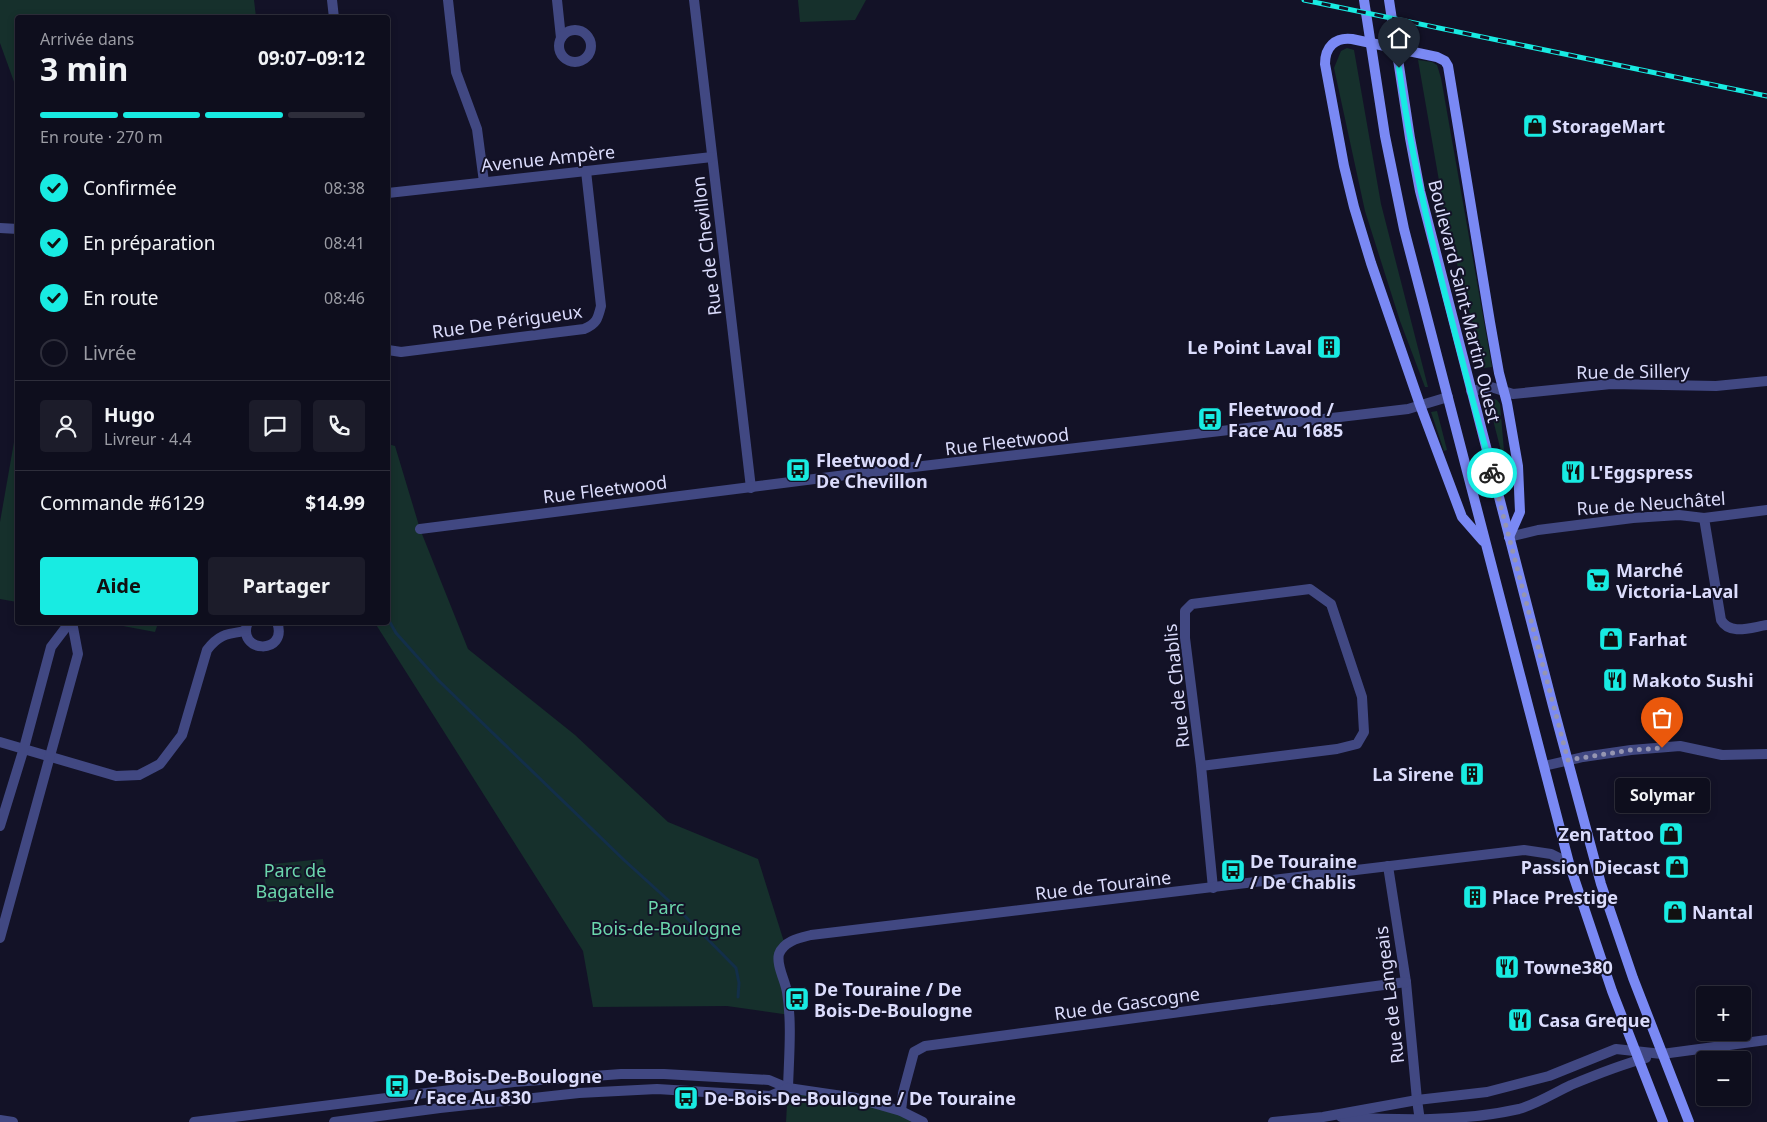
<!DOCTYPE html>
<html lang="fr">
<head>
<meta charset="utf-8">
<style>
  body { margin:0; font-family:"Noto Sans",sans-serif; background:#1c1c2a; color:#f1f3f6; height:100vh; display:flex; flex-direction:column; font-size:19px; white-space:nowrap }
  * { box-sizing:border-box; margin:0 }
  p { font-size:16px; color:#9b9ca4 }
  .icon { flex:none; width:28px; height:28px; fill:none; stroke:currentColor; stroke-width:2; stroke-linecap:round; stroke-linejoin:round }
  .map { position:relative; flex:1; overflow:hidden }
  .sheet { position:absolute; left:15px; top:15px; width:375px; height:610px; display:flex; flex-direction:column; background:#0e0e1d; border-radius:5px; box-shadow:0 2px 8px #0003,0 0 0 1px #2e2e3b }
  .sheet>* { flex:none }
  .tools { position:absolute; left:1696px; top:986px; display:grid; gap:10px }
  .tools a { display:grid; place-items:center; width:55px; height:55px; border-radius:5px; background:#0e0e1d; box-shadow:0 2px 8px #0003,0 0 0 1px #2e2e3b; font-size:25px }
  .pin { position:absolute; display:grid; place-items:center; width:42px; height:42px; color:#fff; margin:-51px -21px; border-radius:50% 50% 50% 0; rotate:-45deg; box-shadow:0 0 5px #0007 }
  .pin .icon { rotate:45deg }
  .courier { position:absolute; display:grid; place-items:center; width:50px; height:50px; margin:-25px; border:4px solid #18ebe2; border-radius:50%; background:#fff; color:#222; box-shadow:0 1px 6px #0007 }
  .bubble { position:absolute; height:35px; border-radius:5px; background:#0e0e1d; box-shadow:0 2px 8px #0003,0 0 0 1px #2e2e3b; font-size:16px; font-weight:700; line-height:35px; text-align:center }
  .overview em { font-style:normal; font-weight:700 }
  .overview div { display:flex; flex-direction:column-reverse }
  .overview { display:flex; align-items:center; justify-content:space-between; height:85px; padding:0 25px }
  h1 { font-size:32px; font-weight:700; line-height:38px }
  .bar { display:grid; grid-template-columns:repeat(4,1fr); gap:8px 5px; align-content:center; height:60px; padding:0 25px }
  .bar i { height:6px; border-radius:4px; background:#2e2e3b }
  .bar .current { background:#18ebe2 }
  .bar p { grid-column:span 4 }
  .line { display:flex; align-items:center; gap:12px; padding:0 25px; border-top:1px solid #2e2e3b }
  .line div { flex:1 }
  .round { display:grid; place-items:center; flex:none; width:52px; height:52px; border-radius:5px; background:#1c1c2a }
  ol { padding:0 25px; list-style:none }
  li { display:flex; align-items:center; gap:15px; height:55px }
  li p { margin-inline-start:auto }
  li .icon { padding:5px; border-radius:50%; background:#18ebe2; color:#111; stroke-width:4 }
  li:last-child { color:#9b9ca4 }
  li i { width:28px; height:28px; border:2px solid #2e2e3b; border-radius:50% }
  .primary-button { display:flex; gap:10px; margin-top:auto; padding:10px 25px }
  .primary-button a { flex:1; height:58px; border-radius:5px; background:#18ebe2; color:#111; font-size:20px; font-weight:700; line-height:58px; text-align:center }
  .primary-button a+a { background:#1c1c2a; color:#f1f3f6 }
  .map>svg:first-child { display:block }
</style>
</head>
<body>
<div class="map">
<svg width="1767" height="1122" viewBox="0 0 1767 1122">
  <rect width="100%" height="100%" fill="#131227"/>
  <g fill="#16302c">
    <polygon points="0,0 254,0 256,17 18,18 17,90 0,43"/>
    <polygon points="798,0 866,0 855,20 800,22"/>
    <polygon points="1347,48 1354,50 1381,204 1428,387 1425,387 1400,321 1365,211 1334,68 1341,51"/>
    <polygon points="1418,60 1432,62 1437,65 1441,78 1492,367 1484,368 1446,221"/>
    <polygon points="1494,399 1497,400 1500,404 1504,451 1501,451 1489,404 1490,400"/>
    <polygon points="1437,411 1447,450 1444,451 1431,412"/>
    <polygon points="17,425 17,602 0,599 0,522"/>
    <polygon points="388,444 395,446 420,529 468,649 575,735 668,822 758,859 785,945 779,955 790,1015 727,1006 593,1007 583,951 375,623 388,622"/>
    <polygon points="107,623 158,623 155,632"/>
    <polygon points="323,859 327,896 267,902 263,865"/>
    <polygon points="788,1088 856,1098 923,1122 786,1122"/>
  </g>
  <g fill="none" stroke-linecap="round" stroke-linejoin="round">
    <polyline stroke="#132f4a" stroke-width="3" points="388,619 396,633 438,680 624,860 679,910 736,968 739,983 738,997"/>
    <g stroke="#414882" stroke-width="10">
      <polyline points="332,0 334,18"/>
      <polyline points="448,0 456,72 477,129 484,182"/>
      <polyline points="557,0 561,38"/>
      <polyline points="694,0 751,488"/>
      <circle cx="575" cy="46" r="16"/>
      <polyline points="388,193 712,157"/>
      <polyline points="0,228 18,229"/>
      <path d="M 388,350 L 401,352 L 584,329 C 597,324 598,318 601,306 L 586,171"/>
      <polyline points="1471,391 1491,387 1513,394 1611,384 1716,386 1767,381"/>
      <path d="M 1704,518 L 1721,620 C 1730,636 1752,627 1767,625"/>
      <polyline points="420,529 846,475 1408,409 1448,397"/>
      <polyline points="1509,537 1538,530 1633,518 1679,515 1704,518 1767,510"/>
      <path d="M 248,622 C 235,653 289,656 277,622"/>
      <path d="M 0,742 L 116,776 L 139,775 L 160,764 L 182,735 L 207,650 C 219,634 227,634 246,631"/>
      <polyline points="1201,766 1337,749 1357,744 1364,732 1362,697 1331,604 1310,589 1192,604 1185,611 1185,638 1201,766 1213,888"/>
      <polyline points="1544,766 1583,757 1631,750 1680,746 1722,755 1767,754"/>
      <polyline points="1388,866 1406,982 1417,1100 1420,1121"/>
      <polyline points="1662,1054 1767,1040"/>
      <path d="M 788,1088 C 789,1056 792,1023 787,992 C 785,980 776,965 779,954 C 784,941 799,938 811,935 L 1524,850 L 1551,854 L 1569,863"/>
      <polyline points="901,1111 903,1093 914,1052 925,1046 1406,982"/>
    </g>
    <g stroke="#414882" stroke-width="10">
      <polyline points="0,826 24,748 51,647 70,622"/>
      <polyline points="0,938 78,654 72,622"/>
      <path d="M 1341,1117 C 1400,1120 1461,1122 1519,1109 C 1537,1104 1554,1093 1571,1085 C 1595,1075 1620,1065 1646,1058"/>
      <polyline points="0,1120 13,1122"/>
      <polyline points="194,1122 514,1082 621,1074 664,1074 769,1080 788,1088 856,1098 901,1111 923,1122"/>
      <polyline points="334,1122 440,1108 579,1093 657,1089 770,1096 788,1088"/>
      <polyline points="1273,1122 1323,1117 1417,1100 1487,1092 1549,1076 1616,1049 1662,1054"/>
    </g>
    <g stroke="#7a89f4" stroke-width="10">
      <polyline points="1364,0 1385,136 1404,229 1569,863 1612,991 1663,1122"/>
      <polyline points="1389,0 1410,138 1420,191 1553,706 1601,884 1633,978 1689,1122"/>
      <path d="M 1483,541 L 1462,517 L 1420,405 L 1371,263 L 1354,207 L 1344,166 L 1325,64 C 1325,47 1335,37 1352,39 L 1437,57 L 1445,61 L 1448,66 L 1490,322 L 1499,373 L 1507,403 L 1518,466 L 1520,512 L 1509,537"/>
    </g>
    <defs>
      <polyline id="rail" points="1304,0 1767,96"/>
    </defs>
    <use href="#rail" stroke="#18ebe2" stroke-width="5"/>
    <use href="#rail" stroke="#131227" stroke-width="3" stroke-dasharray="9" stroke-linecap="butt"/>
  </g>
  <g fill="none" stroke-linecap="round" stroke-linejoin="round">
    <polyline stroke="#9595b1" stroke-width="5" stroke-dasharray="0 9" points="1492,473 1568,760 1631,750 1662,748"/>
    <path stroke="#18ebe2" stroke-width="6" d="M 1399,68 C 1418,206 1457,339 1492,473"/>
  </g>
  <defs>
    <symbol id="shop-square" viewBox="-11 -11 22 22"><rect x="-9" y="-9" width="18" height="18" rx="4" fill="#18ebe2" stroke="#131227"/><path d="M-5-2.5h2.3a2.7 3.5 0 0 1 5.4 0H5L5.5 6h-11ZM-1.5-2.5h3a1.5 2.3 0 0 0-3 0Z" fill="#111"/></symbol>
    <symbol id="building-square" viewBox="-11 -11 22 22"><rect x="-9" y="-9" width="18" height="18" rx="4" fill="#18ebe2" stroke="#131227"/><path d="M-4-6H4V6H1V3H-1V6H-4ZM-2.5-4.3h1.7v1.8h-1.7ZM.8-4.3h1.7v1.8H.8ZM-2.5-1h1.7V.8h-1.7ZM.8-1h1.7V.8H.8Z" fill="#111"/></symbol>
    <symbol id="bus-square" viewBox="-11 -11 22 22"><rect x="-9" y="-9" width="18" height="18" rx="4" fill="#18ebe2" stroke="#131227"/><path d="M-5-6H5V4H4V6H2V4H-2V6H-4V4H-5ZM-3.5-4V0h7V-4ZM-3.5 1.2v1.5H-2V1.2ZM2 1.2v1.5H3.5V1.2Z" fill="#111"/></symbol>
    <symbol id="restaurant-square" viewBox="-11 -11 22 22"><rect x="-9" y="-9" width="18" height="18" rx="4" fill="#18ebe2" stroke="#131227"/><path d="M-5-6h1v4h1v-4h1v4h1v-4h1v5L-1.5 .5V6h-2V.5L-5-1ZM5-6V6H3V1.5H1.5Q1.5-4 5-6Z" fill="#111"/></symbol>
    <symbol id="supermarket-square" viewBox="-11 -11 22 22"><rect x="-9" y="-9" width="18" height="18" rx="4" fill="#18ebe2" stroke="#131227"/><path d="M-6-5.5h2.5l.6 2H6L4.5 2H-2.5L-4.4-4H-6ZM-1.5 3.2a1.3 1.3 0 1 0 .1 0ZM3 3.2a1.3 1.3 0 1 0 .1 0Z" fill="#111"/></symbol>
  </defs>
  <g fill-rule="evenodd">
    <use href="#shop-square" x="1521" y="112" width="28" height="28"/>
    <use href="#building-square" x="1315" y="333" width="28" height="28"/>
    <use href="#bus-square" x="1196" y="405" width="28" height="28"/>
    <use href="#bus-square" x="784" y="456" width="28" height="28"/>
    <use href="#restaurant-square" x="1559" y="458" width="28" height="28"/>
    <use href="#supermarket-square" x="1584" y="566" width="28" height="28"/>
    <use href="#shop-square" x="1597" y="625" width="28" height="28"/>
    <use href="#restaurant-square" x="1601" y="666" width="28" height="28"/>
    <use href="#building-square" x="1458" y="760" width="28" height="28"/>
    <use href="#shop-square" x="1657" y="820" width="28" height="28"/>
    <use href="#shop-square" x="1663" y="853" width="28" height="28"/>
    <use href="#bus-square" x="1219" y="857" width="28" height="28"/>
    <use href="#building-square" x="1461" y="883" width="28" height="28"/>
    <use href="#shop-square" x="1661" y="898" width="28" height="28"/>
    <use href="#restaurant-square" x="1493" y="953" width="28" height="28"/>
    <use href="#bus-square" x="783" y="985" width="28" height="28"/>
    <use href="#restaurant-square" x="1506" y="1006" width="28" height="28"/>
    <use href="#bus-square" x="383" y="1072" width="28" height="28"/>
    <use href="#bus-square" x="672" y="1084" width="28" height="28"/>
  </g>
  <g text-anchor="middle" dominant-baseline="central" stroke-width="4" stroke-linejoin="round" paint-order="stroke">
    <g font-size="18" font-weight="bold" fill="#dbdcfc" stroke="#131227" text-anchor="start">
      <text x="1552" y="126">StorageMart</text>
      <text x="1312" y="347" text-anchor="end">Le Point Laval</text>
      <text x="1228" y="409">Fleetwood /<tspan x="1228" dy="21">Face Au 1685</tspan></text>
      <text x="816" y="460">Fleetwood /<tspan x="816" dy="21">De Chevillon</tspan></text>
      <text x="1590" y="472">L'Eggspress</text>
      <text x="1616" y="570">Marché<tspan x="1616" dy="21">Victoria-Laval</tspan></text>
      <text x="1628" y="639">Farhat</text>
      <text x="1632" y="680">Makoto Sushi</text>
      <text x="1454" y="774" text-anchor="end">La Sirene</text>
      <text x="1654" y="834" text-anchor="end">Zen Tattoo</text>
      <text x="1250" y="861">De Touraine<tspan x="1250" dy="21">/ De Chablis</tspan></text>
      <text x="1660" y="867" text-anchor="end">Passion Diecast</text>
      <text x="1492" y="897">Place Prestige</text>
      <text x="1692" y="912">Nantal</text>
      <text x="1524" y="967">Towne380</text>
      <text x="814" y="989">De Touraine / De<tspan x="814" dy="21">Bois-De-Boulogne</tspan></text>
      <text x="1538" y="1020">Casa Greque</text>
      <text x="414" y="1076">De-Bois-De-Boulogne<tspan x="414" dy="21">/ Face Au 830</tspan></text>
      <text x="704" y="1098">De-Bois-De-Boulogne / De Touraine</text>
    </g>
    <g font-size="18" fill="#dbdcfc" stroke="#131227">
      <text transform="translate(548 158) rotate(-6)">Avenue Ampère</text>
      <text transform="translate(706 246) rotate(-97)">Rue de Chevillon</text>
      <text transform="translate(1465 301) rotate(76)">Boulevard Saint-Martin Ouest</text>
      <text transform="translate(507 321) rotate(-8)">Rue De Périgueux</text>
      <text transform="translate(1633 371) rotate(-1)">Rue de Sillery</text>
      <text transform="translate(1007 441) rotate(-7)">Rue Fleetwood</text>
      <text transform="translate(605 489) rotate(-7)">Rue Fleetwood</text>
      <text transform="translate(1651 503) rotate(-4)">Rue de Neuchâtel</text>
      <text transform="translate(1176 686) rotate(-96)">Rue de Chablis</text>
      <text transform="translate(1103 885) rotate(-7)">Rue de Touraine</text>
      <text transform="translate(1389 995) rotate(-97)">Rue de Langeais</text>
      <text transform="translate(1127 1003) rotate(-8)">Rue de Gascogne</text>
    </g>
    <g font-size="18" fill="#6cd7ad" stroke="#131227">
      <text x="295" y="870">Parc de<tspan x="295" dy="21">Bagatelle</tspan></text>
      <text x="666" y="907">Parc<tspan x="666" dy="21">Bois-de-Boulogne</tspan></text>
    </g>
  </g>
</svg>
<div class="tools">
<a>+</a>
<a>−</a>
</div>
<div class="pin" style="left:1662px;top:748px;background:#ea580c"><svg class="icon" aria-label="bag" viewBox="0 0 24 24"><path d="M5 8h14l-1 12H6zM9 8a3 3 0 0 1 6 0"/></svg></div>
<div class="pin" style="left:1399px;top:68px;background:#1f2937"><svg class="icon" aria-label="home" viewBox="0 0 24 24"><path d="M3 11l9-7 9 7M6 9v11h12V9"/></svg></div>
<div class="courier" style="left:1492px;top:473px"><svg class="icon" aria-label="bike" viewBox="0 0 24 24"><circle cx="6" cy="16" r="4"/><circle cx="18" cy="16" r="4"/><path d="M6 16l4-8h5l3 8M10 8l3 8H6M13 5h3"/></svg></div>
<div class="bubble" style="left:1615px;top:778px;width:95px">Solymar</div>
<section class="sheet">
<div class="overview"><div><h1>3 min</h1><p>Arrivée dans</p></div><em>09:07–09:12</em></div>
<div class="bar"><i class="current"></i><i class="current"></i><i class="current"></i><i></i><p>En route · 270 m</p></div>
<ol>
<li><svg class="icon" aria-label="check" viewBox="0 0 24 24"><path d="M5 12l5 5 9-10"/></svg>Confirmée<p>08:38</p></li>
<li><svg class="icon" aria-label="check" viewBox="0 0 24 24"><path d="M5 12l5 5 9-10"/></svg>En préparation<p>08:41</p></li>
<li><svg class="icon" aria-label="check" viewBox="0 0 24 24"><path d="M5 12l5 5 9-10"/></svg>En route<p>08:46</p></li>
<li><i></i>Livrée</li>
</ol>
<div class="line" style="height:90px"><a class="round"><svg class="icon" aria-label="person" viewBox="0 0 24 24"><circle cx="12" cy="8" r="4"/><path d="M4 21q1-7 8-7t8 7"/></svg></a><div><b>Hugo</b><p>Livreur · 4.4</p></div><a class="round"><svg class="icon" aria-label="chat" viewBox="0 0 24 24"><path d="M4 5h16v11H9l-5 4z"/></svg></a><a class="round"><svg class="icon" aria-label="phone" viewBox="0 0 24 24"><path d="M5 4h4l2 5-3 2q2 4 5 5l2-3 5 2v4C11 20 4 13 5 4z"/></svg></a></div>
<div class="line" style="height:65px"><div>Commande #6129</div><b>$14.99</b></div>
<div class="primary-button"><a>Aide</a><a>Partager</a></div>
</section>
</div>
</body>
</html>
